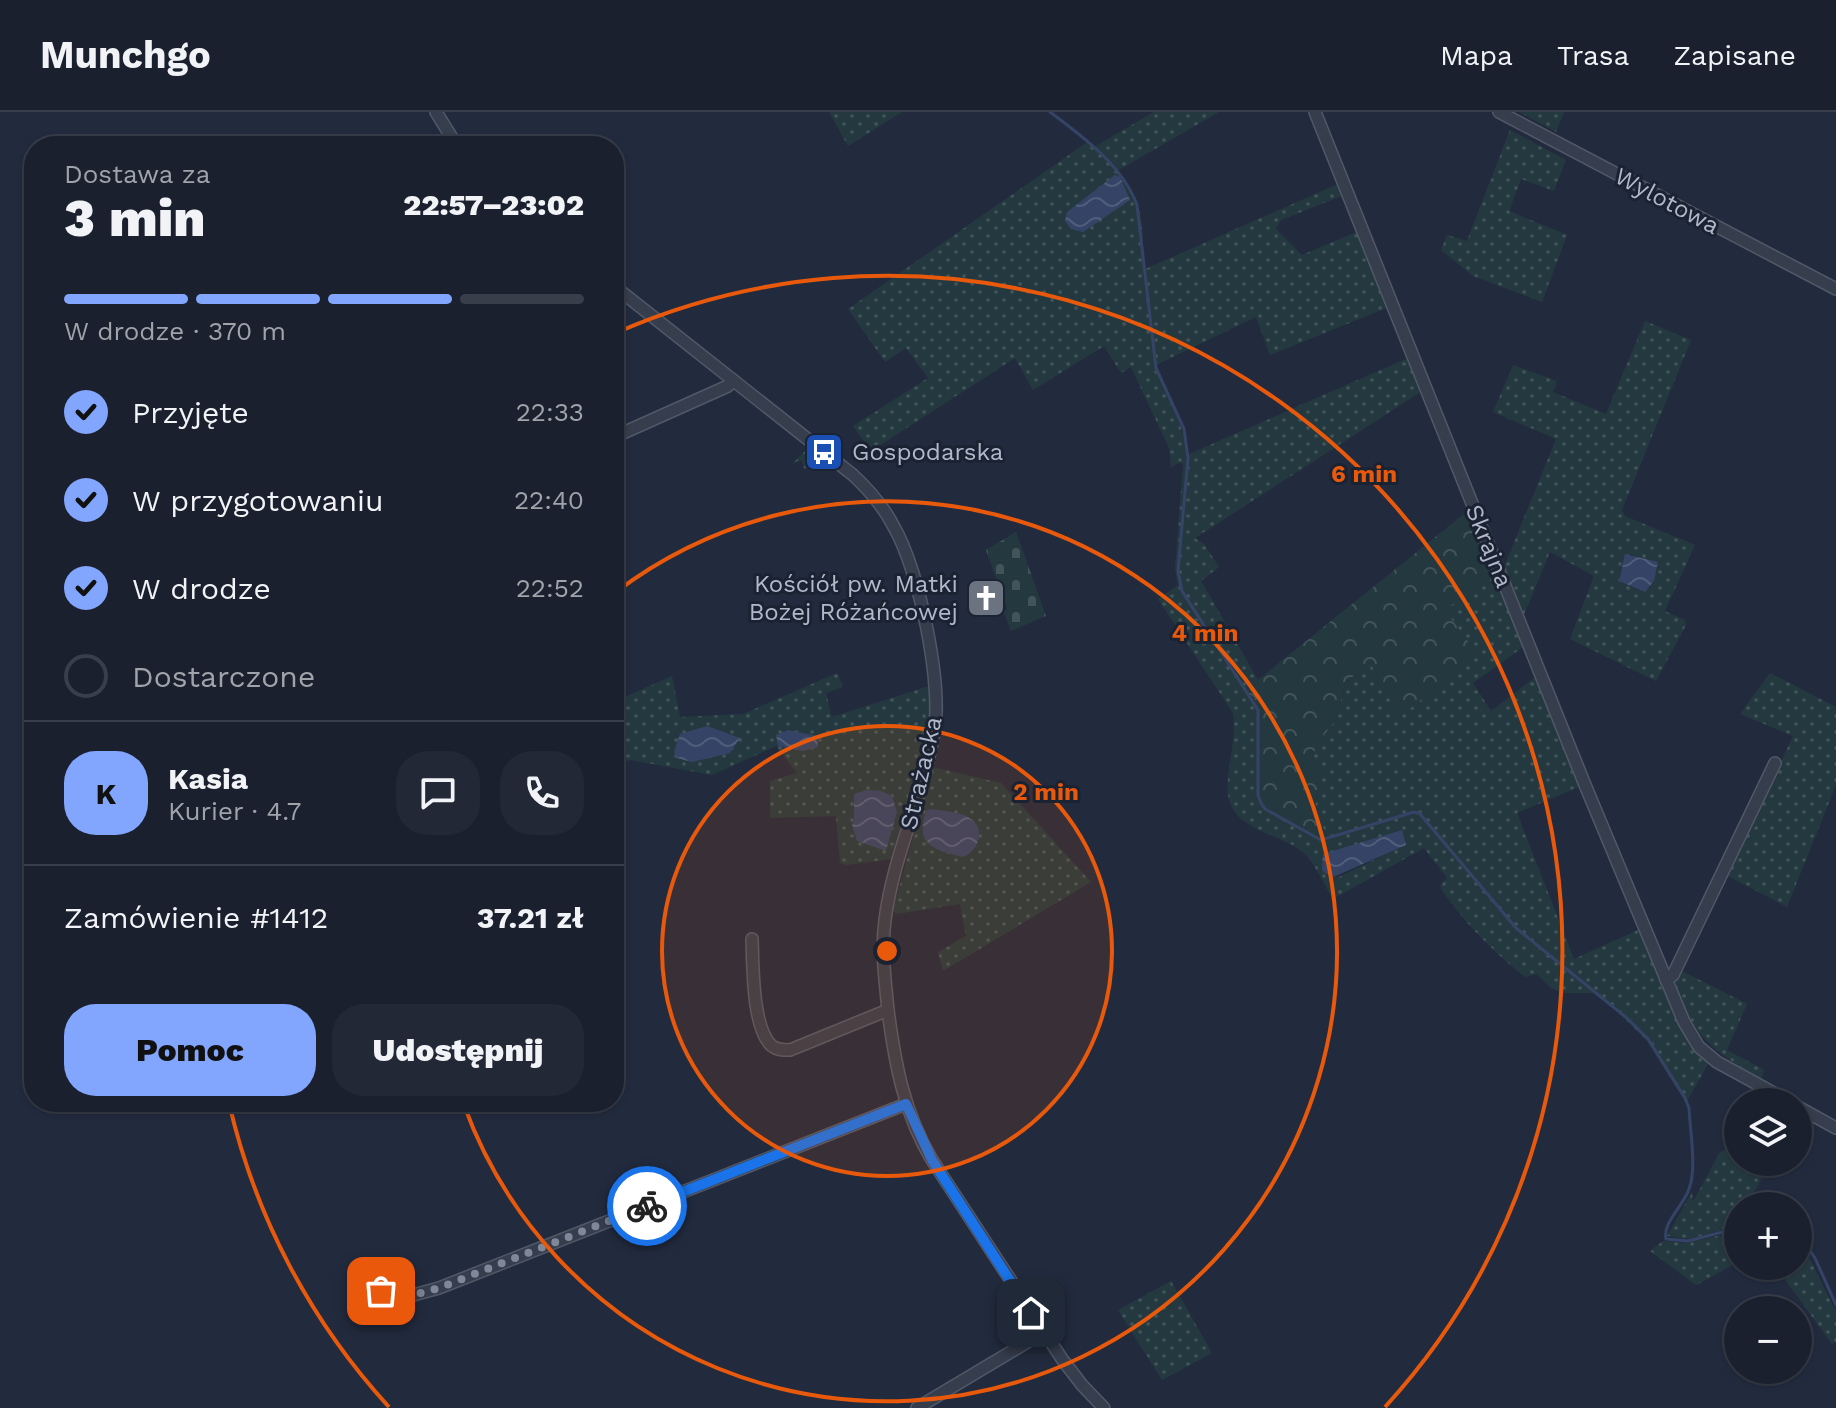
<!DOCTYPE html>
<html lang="pl">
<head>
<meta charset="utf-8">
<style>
  body { margin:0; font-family:"Work Sans",sans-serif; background:#232836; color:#f1f3f6; height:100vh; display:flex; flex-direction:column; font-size:30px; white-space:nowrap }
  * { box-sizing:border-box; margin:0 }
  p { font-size:26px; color:#9fa3aa }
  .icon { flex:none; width:44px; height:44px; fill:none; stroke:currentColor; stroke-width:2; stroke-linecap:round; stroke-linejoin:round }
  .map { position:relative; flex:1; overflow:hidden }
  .side { position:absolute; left:24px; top:24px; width:600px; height:976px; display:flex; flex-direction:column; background:#1a202e; border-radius:32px; box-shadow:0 2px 6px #0004,0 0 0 2px #383e4a }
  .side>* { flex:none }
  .tools { position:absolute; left:1724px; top:976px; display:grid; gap:16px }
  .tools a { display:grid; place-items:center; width:88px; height:88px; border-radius:50%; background:#1a202e; box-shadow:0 2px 6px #0004,0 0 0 2px #383e4a; font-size:40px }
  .pin { position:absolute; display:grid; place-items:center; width:68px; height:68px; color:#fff; margin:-34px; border-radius:16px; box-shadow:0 4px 12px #0006 }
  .courier { position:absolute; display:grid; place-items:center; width:80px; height:80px; margin:-40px; border:6px solid #1a73e8; border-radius:50%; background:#fff; color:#222; box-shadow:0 2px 10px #0007 }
  .overview em { font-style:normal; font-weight:800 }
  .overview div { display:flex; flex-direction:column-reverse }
  .overview { display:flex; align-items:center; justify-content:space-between; height:136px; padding:0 40px }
  h1 { font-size:52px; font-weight:800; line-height:60px }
  .bar { display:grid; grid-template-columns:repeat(4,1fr); gap:12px 8px; align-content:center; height:96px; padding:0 40px }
  .bar i { height:10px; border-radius:6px; background:#383e4a }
  .bar .current { background:#82a5fd }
  .bar p { grid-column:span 4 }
  .line { display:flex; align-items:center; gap:20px; padding:0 40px; border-top:2px solid #383e4a }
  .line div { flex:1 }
  .round { display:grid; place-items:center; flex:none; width:84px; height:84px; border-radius:32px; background:#232836 }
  ol { padding:0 40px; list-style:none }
  li { display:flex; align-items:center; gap:24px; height:88px }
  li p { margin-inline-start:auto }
  li .icon { padding:8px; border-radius:50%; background:#82a5fd; color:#111; stroke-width:4 }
  li:last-child { color:#9fa3aa }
  li i { width:44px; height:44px; border:4px solid #383e4a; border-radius:50% }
  .cta { display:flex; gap:16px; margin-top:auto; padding:16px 40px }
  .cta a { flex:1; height:92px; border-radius:32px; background:#82a5fd; color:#111; font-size:32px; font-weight:800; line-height:92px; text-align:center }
  .cta a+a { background:#232836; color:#f1f3f6 }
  header { display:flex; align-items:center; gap:48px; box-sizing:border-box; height:112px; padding:0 40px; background:#1a202e; border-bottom:2px solid #383e4a }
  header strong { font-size:38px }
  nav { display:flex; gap:44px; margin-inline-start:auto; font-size:28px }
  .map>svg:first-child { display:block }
</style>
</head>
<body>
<header>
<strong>Munchgo</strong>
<nav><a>Mapa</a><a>Trasa</a><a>Zapisane</a></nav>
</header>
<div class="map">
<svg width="1836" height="1296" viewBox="0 0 1836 1296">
  <defs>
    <pattern id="grass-dots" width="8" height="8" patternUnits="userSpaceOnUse" patternTransform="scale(2)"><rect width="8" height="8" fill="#24393f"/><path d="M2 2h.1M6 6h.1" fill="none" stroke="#415459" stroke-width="1.8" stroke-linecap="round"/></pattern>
    <pattern id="forest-crowns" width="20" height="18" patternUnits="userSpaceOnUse" patternTransform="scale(2)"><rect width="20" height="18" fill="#24393f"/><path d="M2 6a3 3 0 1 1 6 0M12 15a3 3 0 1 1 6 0" fill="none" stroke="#415459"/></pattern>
    <pattern id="cemetery-stones" width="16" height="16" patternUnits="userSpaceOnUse" patternTransform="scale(2)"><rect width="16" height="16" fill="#24393f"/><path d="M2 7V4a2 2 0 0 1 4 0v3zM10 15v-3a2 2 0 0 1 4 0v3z" fill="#415459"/></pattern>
    <pattern id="water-waves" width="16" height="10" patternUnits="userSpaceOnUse" patternTransform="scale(2)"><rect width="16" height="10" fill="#354466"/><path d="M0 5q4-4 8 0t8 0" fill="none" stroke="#505d7b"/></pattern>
  </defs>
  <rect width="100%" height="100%" fill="#222b3e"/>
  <g fill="url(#grass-dots)" fill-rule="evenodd">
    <polygon points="829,0 902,0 848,34"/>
    <path d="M 1154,0 L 1219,0 L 1117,59 C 1146,96 1143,113 1143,158 L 1338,72 L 1344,83 L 1281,108 L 1276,117 L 1302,143 L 1359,119 L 1389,195 L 1270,243 L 1256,205 L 1156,253 C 1166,283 1184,311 1187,343 L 1408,246 L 1422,279 L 1195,426 L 1204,432 L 1219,455 L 1201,469 L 1258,568 L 1246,580 L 1259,603 L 1257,685 L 1327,724 L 1315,697 L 1319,663 L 1312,647 L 1317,632 L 1336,608 L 1345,572 L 1367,554 L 1372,554 L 1400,606 L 1444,498 L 1505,453 L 1556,327 L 1493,300 L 1513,253 L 1557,269 L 1553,280 L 1606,302 L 1645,209 L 1691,228 L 1622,398 L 1625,404 L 1695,433 L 1665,499 L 1685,508 L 1686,513 L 1656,569 L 1570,527 L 1594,464 L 1550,440 L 1523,505 L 1526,533 L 1473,571 L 1491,599 L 1538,563 L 1579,675 L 1517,701 L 1574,847 L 1640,817 L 1686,915 L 1713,943 L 1686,991 L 1647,929 L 1618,900 L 1593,881 L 1563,881 L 1551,876 L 1537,862 L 1525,865 C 1492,838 1466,813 1442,778 L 1440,773 L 1447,766 L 1424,736 L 1333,787 C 1325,774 1317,756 1307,744 C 1288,722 1231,721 1228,681 C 1226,654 1237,630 1233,601 L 1158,487 L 1178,473 L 1175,457 L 1183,353 L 1181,350 L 1171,355 L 1169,336 L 1131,255 L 1121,261 L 1104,234 L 1033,278 L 1015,246 L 871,339 L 853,314 L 928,266 L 906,236 L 885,250 L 848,197 L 1089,29 L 1094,35 ZM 1630,442 L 1658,454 L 1650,476 L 1639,478 L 1619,469 L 1622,452 ZM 1401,718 L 1405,733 L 1339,765 L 1326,764 L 1322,744 Z"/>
    <polygon points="1519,0 1564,0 1556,20"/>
    <polygon points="1510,18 1566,48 1554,79 1521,67 1509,99 1567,123 1542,190 1473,164 1441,138 1447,123 1467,129"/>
    <polygon points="807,337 832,356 822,349 804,357 802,348 792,352"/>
    <path d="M 837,561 L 843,575 L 826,581 L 831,603 L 835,604 L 929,574 L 929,608 L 892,747 L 846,753 L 840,751 L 836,704 L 770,706 L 770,669 L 797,661 L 776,634 L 712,663 L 631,648 L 614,652 L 614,590 L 672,564 L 680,605 L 743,602 ZM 865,678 L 892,684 L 897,700 L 886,738 L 857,729 L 852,713 L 854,707 L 854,682 Z"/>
    <polygon points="1770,561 1836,595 1836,673 1787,795 1728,764 1793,624 1740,602"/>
    <path d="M 932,655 L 1001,671 L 1091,770 L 943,859 L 938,840 L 966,824 L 960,792 L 896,802 L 893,798 ZM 934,697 L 969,705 L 976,712 L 930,733 C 919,721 921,713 926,699 Z"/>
    <path d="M 1682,859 L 1747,892 L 1727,938 L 1764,958 L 1761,967 C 1712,938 1697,928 1674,875 Z"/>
    <polygon points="1738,1032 1738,1050 1771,1050 1746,1094 1738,1094 1738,1107 1733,1115 1689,1127 1667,1124 1692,1080 1693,1090 1720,1040"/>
    <polygon points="1738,1119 1738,1150 1696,1173 1650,1139 1663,1129 1688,1131"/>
    <polygon points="1798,1123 1836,1200 1836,1230 1832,1232 1775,1154 1798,1154"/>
    <polygon points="1171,1169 1212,1241 1162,1268 1118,1198"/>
  </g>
  <polygon fill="url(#forest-crowns)" points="1470,397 1496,460 1445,498 1477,542 1399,606 1372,554 1367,554 1345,571 1336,608 1317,632 1312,647 1319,663 1315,696 1327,724 1323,731 1263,697 1257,685 1259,603 1246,580 1258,568"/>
  <polygon fill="url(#cemetery-stones)" points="1016,420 1046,504 1011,519 1004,501 1007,496 986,438"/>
  <g fill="url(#water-waves)">
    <polygon points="1115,63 1120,65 1130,88 1083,120 1071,117 1065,109 1067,100"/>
    <polygon points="1625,442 1658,450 1654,469 1645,480 1619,469"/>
    <polygon points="707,614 740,626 730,641 692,650 677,646 674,640 680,622"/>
    <polygon points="788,618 817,624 818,635 803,639 778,634 776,623"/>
    <polygon points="865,678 881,679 892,684 897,700 886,739 857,729 852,713 854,707 854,682"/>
    <path d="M 930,697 C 940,698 959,700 968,705 C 987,715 979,739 963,745 C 934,738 914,733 926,699 Z"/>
    <polygon points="1402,718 1406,733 1331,766 1322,758 1323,742"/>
  </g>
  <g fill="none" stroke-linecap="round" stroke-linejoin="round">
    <g stroke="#354466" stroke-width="3">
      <path d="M 1050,0 C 1082,24 1123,54 1137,93 L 1156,256 L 1184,317 L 1188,346 L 1178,459 L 1182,479 L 1258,598 L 1258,683 L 1261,691 L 1265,697 L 1321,728 L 1414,700 L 1420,702 L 1516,816 L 1628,907 L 1648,927 L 1685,986 L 1689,996 C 1690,1018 1697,1057 1689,1077 C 1684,1093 1662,1111 1666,1127 L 1688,1129 L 1738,1116"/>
      <polyline points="1798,1121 1815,1146 1836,1193"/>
    </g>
    <defs>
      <g id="minor">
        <polyline points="436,0 457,34"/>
        <polyline points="1315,0 1583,668 1684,910 1699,935 1717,950 1790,990"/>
        <polyline points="1499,0 1836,177"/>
        <path d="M 614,174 L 853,363 C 869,378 884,395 894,415 C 919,458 943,572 934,621 C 923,684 893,744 885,808 C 881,838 885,868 888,898 C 895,952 904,1001 932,1048 L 1062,1247 L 1082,1273 L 1104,1296"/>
        <polyline points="614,325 728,274 733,268"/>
        <path d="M 752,827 C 753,852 752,917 772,934 C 777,938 783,938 790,938 L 888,898"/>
        <polyline points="1666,868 1673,863 1775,651"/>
        <polyline points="1798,995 1836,1016"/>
        <polyline points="378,1176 395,1188 439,1176 906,992"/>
        <polyline points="917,1296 1044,1220"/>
      </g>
    </defs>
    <use href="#minor" stroke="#515868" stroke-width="14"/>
    <use href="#minor" stroke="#363d4d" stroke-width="11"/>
  </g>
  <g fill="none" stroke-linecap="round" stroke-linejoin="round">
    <polyline stroke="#7f8798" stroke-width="8" stroke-dasharray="0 14.4" points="381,1179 395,1188 439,1176 647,1094"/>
    <polyline stroke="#1a73e8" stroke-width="10" points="647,1094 906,992 932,1048 1031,1201"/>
  </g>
  <circle cx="887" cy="839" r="225" fill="#e8590c" fill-opacity=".12"/>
  <g fill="none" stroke="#e8590c" stroke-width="4">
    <circle cx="887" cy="839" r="225"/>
    <path d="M616 480A450 450 0 1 1 464 993"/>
    <path d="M389 1295A675 675 0 0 1 229 991M618 220A675 675 0 0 1 1385 1295"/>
  </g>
  <defs>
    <symbol id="bus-square" viewBox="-11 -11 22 22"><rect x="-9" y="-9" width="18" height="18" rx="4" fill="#1a4fb4" stroke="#1b2232"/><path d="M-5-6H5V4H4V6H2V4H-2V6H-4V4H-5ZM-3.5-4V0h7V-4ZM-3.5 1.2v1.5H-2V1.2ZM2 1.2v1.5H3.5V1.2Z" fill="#fff"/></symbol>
    <symbol id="church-square" viewBox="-11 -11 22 22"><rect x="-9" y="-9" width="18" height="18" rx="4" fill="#6b7280" stroke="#1b2232"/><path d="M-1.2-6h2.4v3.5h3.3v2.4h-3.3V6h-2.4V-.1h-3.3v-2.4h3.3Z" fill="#fff"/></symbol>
  </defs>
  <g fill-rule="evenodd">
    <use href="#bus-square" x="802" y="318" width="44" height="44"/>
    <use href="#church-square" x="964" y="464" width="44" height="44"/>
  </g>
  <g text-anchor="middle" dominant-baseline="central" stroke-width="6" stroke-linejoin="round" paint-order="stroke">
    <g font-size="24" fill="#b1b8c9" stroke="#1b2232">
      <text transform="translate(1667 89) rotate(28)">Wylotowa</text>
      <text transform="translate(1489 434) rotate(68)">Skrajna</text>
      <text transform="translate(921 661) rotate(-77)">Strażacka</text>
    </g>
    <g font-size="24" fill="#b1b8c9" stroke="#1b2232" text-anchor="start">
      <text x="852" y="340">Gospodarska</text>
      <text x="958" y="472" text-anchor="end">Kościół pw. Matki<tspan x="958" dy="28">Bożej Różańcowej</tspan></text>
    </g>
  </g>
  <circle cx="887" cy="839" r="12" fill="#e8590c" stroke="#1b2232" stroke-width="4"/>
  <g font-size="24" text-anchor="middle" font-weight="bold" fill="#e8590c" stroke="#1b2232" stroke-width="6" stroke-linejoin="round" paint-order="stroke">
    <text x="1364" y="370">6 min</text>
    <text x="1205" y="529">4 min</text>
    <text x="1046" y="688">2 min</text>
  </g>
</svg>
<div class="tools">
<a><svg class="icon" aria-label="layers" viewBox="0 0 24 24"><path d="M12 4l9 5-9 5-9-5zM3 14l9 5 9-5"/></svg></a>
<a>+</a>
<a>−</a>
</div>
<div class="pin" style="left:381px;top:1179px;background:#ea580c"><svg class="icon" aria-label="bag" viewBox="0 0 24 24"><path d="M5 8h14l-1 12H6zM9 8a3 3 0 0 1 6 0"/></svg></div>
<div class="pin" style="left:1031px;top:1201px;background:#1f2937"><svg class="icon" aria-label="home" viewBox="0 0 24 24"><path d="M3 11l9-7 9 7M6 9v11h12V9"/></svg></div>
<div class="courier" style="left:647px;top:1094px"><svg class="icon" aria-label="bike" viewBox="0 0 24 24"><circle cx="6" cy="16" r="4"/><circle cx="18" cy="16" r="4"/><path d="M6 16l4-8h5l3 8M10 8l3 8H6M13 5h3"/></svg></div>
<section class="side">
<div class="overview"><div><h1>3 min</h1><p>Dostawa za</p></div><em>22:57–23:02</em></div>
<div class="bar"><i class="current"></i><i class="current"></i><i class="current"></i><i></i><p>W drodze · 370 m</p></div>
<ol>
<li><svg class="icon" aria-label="check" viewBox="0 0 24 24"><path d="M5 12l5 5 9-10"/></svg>Przyjęte<p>22:33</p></li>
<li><svg class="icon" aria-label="check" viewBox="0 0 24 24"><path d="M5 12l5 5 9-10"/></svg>W przygotowaniu<p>22:40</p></li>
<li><svg class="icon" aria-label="check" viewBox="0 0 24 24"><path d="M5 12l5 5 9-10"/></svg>W drodze<p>22:52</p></li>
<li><i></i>Dostarczone</li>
</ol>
<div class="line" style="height:144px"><b class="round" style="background:#82a5fd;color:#111">K</b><div><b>Kasia</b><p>Kurier · 4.7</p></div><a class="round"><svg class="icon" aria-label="chat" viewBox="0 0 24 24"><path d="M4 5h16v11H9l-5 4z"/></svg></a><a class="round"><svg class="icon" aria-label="phone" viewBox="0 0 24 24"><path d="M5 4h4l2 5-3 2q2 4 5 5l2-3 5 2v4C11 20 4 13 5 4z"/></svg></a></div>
<div class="line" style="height:104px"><div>Zamówienie #1412</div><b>37.21 zł</b></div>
<div class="cta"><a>Pomoc</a><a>Udostępnij</a></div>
</section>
</div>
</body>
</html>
